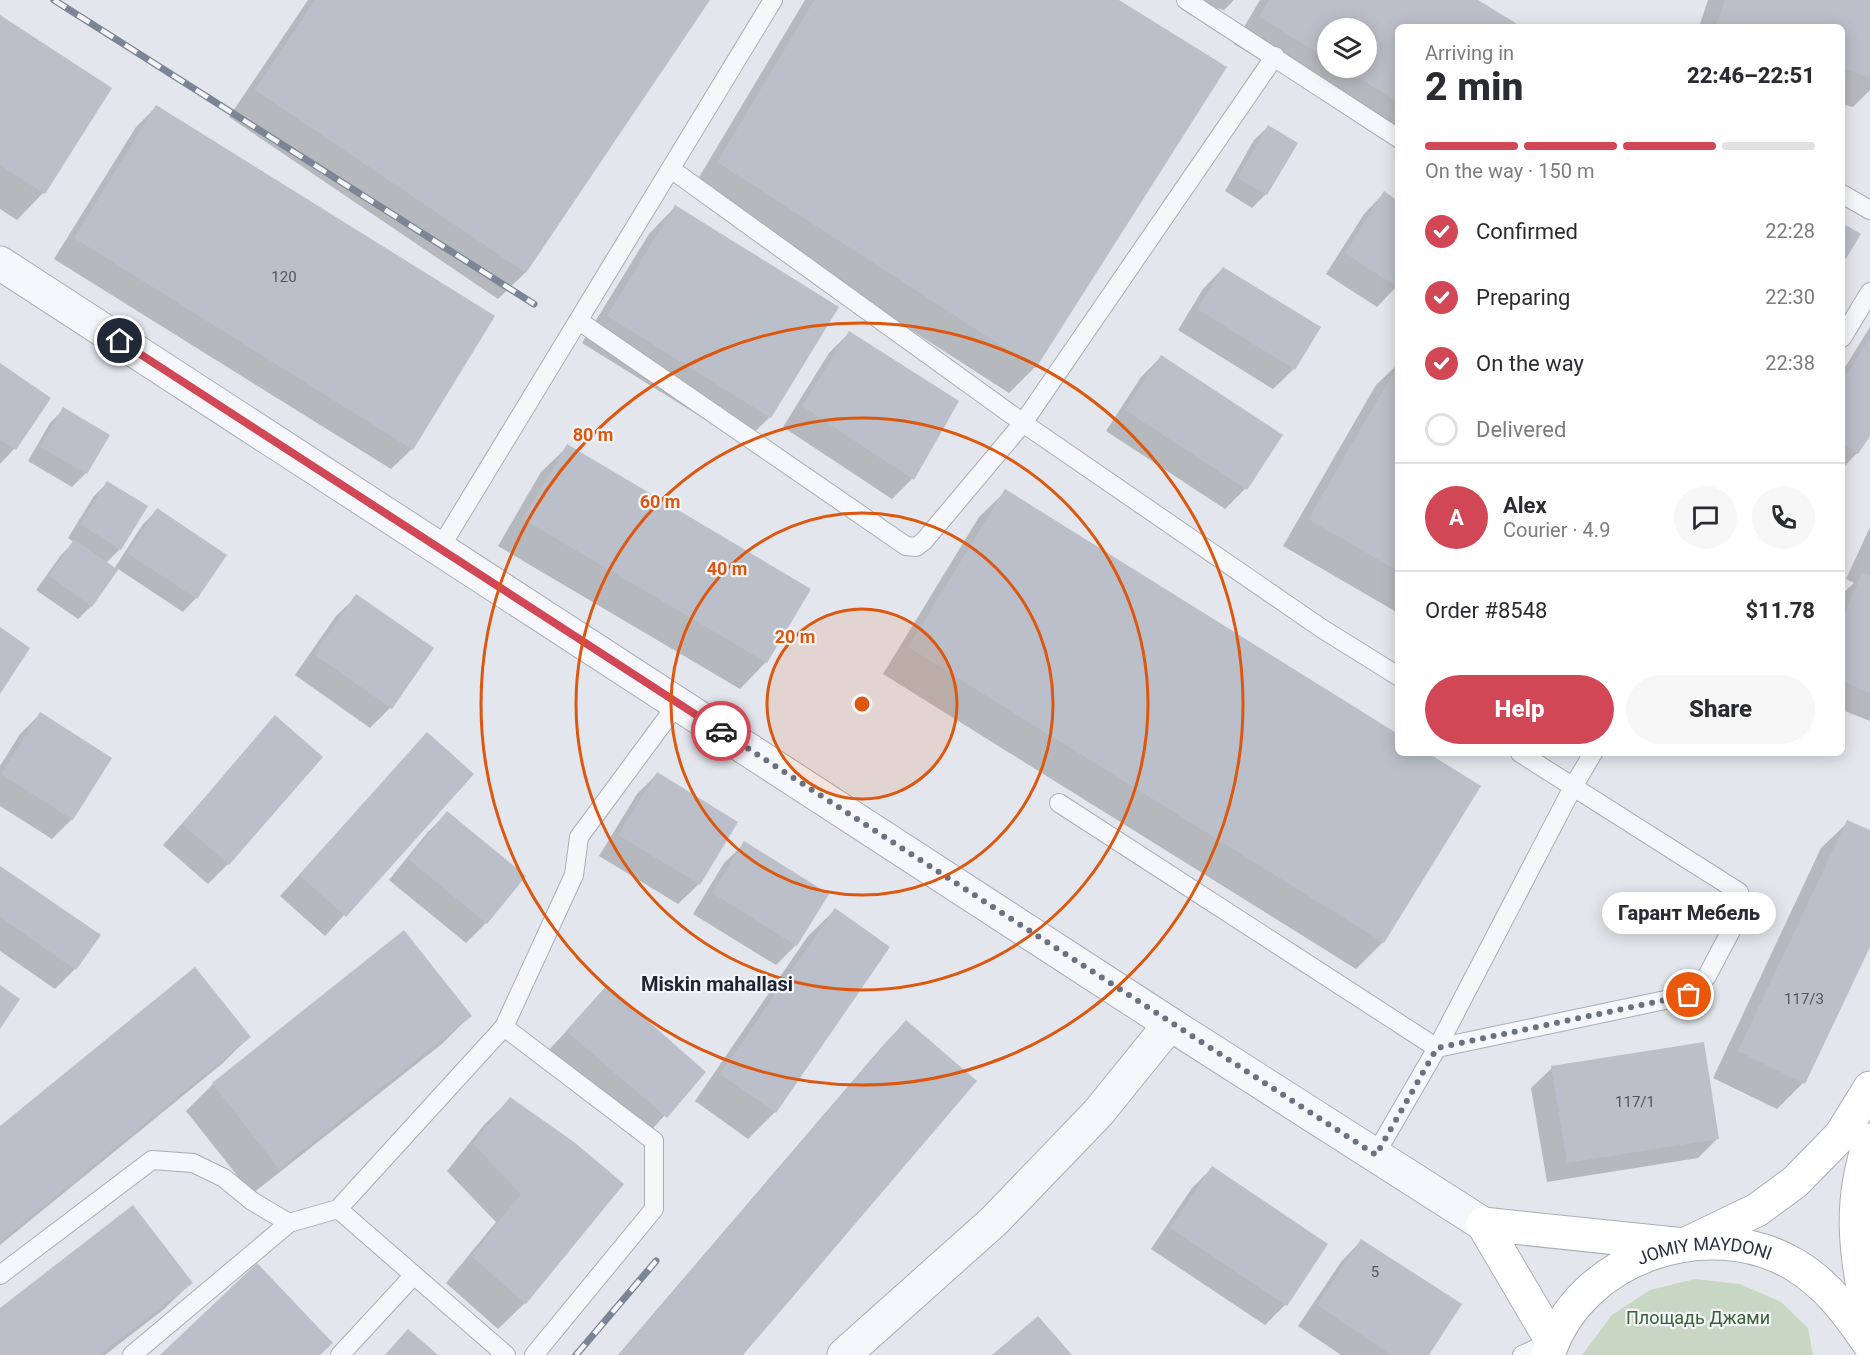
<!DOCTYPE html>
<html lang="en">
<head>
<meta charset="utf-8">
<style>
  body { margin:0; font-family:Roboto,sans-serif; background:#f7f7f7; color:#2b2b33; height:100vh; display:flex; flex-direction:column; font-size:22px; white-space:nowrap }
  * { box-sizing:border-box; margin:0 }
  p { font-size:20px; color:#7c7c81 }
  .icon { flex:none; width:33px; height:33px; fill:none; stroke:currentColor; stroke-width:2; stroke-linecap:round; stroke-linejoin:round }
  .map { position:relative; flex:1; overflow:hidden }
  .drawer { position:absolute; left:1395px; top:24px; width:450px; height:732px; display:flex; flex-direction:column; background:#fff; border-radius:9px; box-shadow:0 3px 15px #0003 }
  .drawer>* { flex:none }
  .tools { position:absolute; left:1317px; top:18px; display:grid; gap:12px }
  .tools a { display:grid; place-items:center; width:60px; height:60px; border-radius:50%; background:#fff; box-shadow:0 3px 15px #0003; font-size:30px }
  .pin { position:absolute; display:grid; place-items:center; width:51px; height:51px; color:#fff; margin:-26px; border:3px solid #fff; border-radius:50%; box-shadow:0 2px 6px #0007 }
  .courier { position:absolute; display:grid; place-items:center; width:60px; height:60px; margin:-30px; border:4px solid #d24756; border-radius:50%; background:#fff; color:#222; box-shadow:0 2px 8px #0007 }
  .bubble { position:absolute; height:42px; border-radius:21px; background:#fff; box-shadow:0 3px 15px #0003; font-size:20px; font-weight:800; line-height:42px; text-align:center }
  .summary em { font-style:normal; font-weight:800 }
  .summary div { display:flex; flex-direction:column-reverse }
  .summary { display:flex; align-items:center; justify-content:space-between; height:102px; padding:0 30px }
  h1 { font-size:39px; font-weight:800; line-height:45px }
  .bar { display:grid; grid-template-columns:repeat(4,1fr); gap:9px 6px; align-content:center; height:72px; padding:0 30px }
  .bar i { height:8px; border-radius:4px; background:#e1e1e2 }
  .bar .active { background:#d24756 }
  .bar p { grid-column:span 4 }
  .line { display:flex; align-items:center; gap:15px; padding:0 30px; border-top:2px solid #e1e1e2 }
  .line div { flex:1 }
  .round { display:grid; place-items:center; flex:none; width:63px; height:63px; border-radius:32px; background:#f7f7f7 }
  ol { padding:0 30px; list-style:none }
  li { display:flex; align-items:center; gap:18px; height:66px }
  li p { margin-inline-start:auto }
  li .icon { padding:6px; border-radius:50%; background:#d24756; color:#fff; stroke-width:4 }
  li:last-child { color:#7c7c81 }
  li i { width:33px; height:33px; border:3px solid #e1e1e2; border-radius:50% }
  .action { display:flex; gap:12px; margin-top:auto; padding:12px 30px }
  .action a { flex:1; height:69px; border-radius:36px; background:#d24756; color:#fff; font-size:24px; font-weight:800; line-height:69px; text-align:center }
  .action a+a { background:#f7f7f7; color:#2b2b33 }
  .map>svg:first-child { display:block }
</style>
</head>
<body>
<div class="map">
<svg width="1870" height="1355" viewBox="0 0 1870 1355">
  <rect width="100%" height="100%" fill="#e3e6ec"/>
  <polygon fill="#c8d6c4" points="1695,1279 1740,1284 1781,1302 1808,1328 1813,1355 1582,1355 1612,1315 1650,1290"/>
  <g fill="#0003" fill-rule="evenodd">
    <polygon points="308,0 708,0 525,273 498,299 229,117"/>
    <polygon points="805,0 1116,0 1035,367 1009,393 692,189"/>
    <polygon points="1186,0 1234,0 1224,10"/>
    <path d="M 1260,0 L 1476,0 L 1520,27 L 1398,27 L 1398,144 L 1234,44 ZM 1328,28 L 1366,28 L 1366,68 L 1328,68 Z"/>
    <polygon points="1708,0 1870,0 1870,90 1853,107 1842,104 1842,27 1699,27"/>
    <polygon points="0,17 110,88 43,193 17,220 0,209"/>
    <polygon points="157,106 493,317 412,449 391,469 54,259 136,127"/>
    <polygon points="1268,127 1266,194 1252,208 1225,191 1254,140"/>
    <polygon points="1384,193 1398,202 1398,285 1377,307 1326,274 1364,214"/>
    <polygon points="675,207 770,417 743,443 582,343 649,234"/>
    <polygon points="1223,268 1294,369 1273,389 1178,330 1203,289"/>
    <polygon points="1870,327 1870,433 1857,453 1842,469 1842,372"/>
    <polygon points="849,333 957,401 912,479 892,499 783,427 829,353"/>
    <polygon points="1161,357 1245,489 1225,509 1106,431 1141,377"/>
    <polygon points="1398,364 1398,613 1283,546 1376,385"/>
    <polygon points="0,365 49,398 14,449 0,464"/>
    <polygon points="64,409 86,473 72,487 28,461 50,423"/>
    <polygon points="568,446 766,662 740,689 498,546 541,472"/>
    <polygon points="107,483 120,549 106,563 114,569 143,524 157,510 196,598 183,612 118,569 91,606 78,619 36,590 61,555 74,542 68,538 94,496"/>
    <polygon points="1006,491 1398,736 1398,753 1426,753 1479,786 1383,942 1356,969 883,674 979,517"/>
    <polygon points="1870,527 1870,721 1842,710 1842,594 1854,583 1846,579"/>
    <polygon points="357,596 390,708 370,728 295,675 336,616"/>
    <polygon points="40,714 110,759 72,819 52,839 0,806 0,766 20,734"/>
    <polygon points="276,717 228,864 208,884 163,845"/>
    <polygon points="427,734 472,774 325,936 280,896"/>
    <polygon points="657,774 736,823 699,884 678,904 599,856 637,794"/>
    <polygon points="447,813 486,923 466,943 389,880 427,833"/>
    <polygon points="1848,822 1870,832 1870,943 1803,1083 1777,1109 1713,1078 1821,848"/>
    <polygon points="745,843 796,945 776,965 693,914 724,863"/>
    <polygon points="0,868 75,969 55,989 0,951"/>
    <polygon points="835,910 888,947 775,1112 748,1139 695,1101 808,936"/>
    <polygon points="404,932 470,1016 443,1043 252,1194 186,1111 213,1084"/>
    <polygon points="607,987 704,1072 645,1137 547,1052"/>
    <polygon points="906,1022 741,1355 618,1355 886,1042"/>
    <polygon points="249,1037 223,1063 0,1245 0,1128"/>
    <polygon points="1552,1068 1718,1138 1698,1158 1547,1182 1531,1088"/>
    <polygon points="510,1099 573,1143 525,1303 498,1329 446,1283 496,1222 447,1171 484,1125"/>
    <polygon points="1212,1168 1326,1244 1285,1305 1265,1325 1151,1249 1192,1188"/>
    <polygon points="1361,1241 1427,1355 1341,1355 1298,1326 1341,1262"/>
    <polygon points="191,1283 164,1309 105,1355 0,1355 0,1310"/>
  </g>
  <g fill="#babfc9">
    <polygon points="315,0 710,0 526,273 255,90"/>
    <polygon points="814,0 1119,0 1227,67 1036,368 717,162"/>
    <polygon points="1269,0 1478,0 1522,27 1398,27 1398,102 1342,68 1366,68 1366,28 1328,28 1328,59 1259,17"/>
    <polygon points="1725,0 1870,0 1870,78 1842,68 1842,27 1724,27 1716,24"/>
    <polygon points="0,15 112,88 45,194 0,165"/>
    <polygon points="156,105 495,316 413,450 74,238"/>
    <polygon points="1268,125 1298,143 1267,195 1237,178"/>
    <polygon points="1384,191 1398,201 1398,288 1345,253"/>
    <polygon points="675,205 839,307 771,418 607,316"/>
    <polygon points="1842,223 1861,234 1842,265"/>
    <polygon points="1223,267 1321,327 1295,370 1197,309"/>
    <polygon points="849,331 959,401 914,480 802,406"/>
    <polygon points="1870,337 1870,436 1858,454 1842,444 1842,382"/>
    <polygon points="1161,355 1283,435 1247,490 1125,410"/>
    <polygon points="0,363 51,398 16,450 0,440"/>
    <polygon points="1398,365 1398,571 1308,519"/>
    <polygon points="63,407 110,435 87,474 40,447"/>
    <polygon points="567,444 811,589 767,663 523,519"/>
    <polygon points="107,481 148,506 121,550 80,524"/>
    <polygon points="1005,489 1398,734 1398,753 1428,753 1481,786 1384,943 908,647"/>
    <polygon points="157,508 227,555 197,599 127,553"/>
    <polygon points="74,539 118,570 92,607 49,576"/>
    <polygon points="1862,573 1870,576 1870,693 1842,681 1842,619"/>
    <polygon points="356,594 434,648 392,709 314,654"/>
    <polygon points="0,627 30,648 0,694"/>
    <polygon points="40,712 112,758 73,820 1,774"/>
    <polygon points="275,715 323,757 229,865 182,824"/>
    <polygon points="427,732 474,774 346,917 299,875"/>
    <polygon points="657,772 738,822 700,885 618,835"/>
    <polygon points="447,811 526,876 487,924 408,859"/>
    <polygon points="1847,820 1870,830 1870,947 1805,1084 1738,1051"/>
    <polygon points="744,841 829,894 797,946 712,893"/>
    <polygon points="0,866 101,935 76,970 0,917"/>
    <polygon points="835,908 890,947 776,1113 720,1074"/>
    <polygon points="404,930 472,1016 279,1169 212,1083"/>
    <polygon points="195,967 251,1037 0,1242 0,1126"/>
    <polygon points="0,985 20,999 0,1029"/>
    <polygon points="607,985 706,1072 667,1118 566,1031"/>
    <polygon points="906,1020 977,1081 803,1285 743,1355 619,1355"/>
    <polygon points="1704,1042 1719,1139 1567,1163 1551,1066"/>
    <polygon points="510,1097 574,1142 624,1184 526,1304 471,1256 521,1194 473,1144"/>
    <polygon points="1212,1166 1328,1244 1287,1306 1170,1228"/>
    <polygon points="133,1205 193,1283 99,1355 0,1355 0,1308"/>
    <polygon points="1361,1239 1462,1304 1429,1355 1391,1355 1317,1305"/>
    <polygon points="257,1263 333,1343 320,1355 160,1355"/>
    <polygon points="1038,1316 1072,1355 992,1355"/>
    <polygon points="408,1329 438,1355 385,1355"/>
  </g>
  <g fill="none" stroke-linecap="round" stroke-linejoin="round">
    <defs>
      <g id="service">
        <polyline points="1186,0 1398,138"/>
        <polyline points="671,169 1023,423 1275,56"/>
        <polyline points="1842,194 1870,210"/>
        <polyline points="579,321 906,546 916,547 924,541 1023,423 1321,628 1398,676"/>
        <polyline points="1842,338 1870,292"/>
        <polyline points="440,548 773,0"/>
        <polyline points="1059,803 1437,1048 1573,787 1593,753"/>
        <polyline points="504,1027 654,1141 654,1209 534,1355"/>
        <polyline points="1375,1155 1437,1048 1689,995 1707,976 1743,908 1739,892 1520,753"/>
        <polyline points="338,1209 506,1355"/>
        <polyline points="0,1275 152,1160 193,1163 224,1178 252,1201 289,1223"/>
        <polyline points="132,1355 289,1223 338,1209 504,1027 574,875 579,837 678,703"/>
        <polyline points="340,1355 414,1275"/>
        <polyline points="1522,1355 1552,1341"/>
      </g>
      <polyline id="minor" points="844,1355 994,1221 1098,1113 1170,1024"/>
      <polyline id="tertiary" points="0,263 1170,1024 1483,1224"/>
      <g id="secondary">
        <path d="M 1870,1140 C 1846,1213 1858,1256 1870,1329"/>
        <polyline points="1483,1224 1684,1245 1757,1210 1795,1182 1841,1135 1870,1088"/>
        <polyline points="1483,1224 1552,1341"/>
        <path id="s1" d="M 1548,1355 C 1579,1257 1708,1213 1795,1265 C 1828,1285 1849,1314 1870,1345"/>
      </g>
    </defs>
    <use href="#service" stroke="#a8adb6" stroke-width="20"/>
    <use href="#minor" stroke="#a8adb6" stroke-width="35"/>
    <use href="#tertiary" stroke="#a8adb6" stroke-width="35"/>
    <use href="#secondary" stroke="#a8adb6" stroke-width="35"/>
    <use href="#service" stroke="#f6f7fa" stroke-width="18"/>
    <use href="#minor" stroke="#f6f7fa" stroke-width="33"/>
    <use href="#tertiary" stroke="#f6f7fa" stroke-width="33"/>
    <use href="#secondary" stroke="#fff" stroke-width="33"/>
    <defs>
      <g id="rail">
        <polyline points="54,0 534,304"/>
        <polyline points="576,1355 656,1261"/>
      </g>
    </defs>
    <use href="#rail" stroke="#7c8596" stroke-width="7"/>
    <use href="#rail" stroke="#f3f5f9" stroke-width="4.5" stroke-dasharray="14" stroke-linecap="butt"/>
  </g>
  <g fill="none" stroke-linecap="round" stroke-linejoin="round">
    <polyline stroke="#6b727f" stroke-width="6" stroke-dasharray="0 10.8" points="721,731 1376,1155 1437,1048 1689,995"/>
    <polyline stroke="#d24756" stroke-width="8" points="120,341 721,731"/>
  </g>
  <circle cx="862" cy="704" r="95" fill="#de570f" fill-opacity=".12"/>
  <g fill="none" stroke="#de570f" stroke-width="3">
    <circle cx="862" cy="704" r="95"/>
    <circle cx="862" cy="704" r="191"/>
    <circle cx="862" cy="704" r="286"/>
    <circle cx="862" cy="704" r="381"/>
  </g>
  <g text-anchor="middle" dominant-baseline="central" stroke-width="4.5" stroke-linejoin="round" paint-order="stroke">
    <g font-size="15" fill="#4e5665">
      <text x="284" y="277">120</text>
      <text x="1804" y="999">117/3</text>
      <text x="1635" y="1102">117/1</text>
      <text x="1375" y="1272">5</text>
    </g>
    <g font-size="18" fill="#2a3344" stroke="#f3f5f9">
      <text stroke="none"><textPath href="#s1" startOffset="204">JOMIY MAYDONI</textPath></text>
    </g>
    <g font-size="18" fill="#3d6037" stroke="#f3f5f9">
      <text x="1698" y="1317">Площадь Джами</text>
    </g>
    <g font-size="20" font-weight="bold" fill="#1c2435" stroke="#f3f5f9">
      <text x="717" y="984">Miskin mahallasi</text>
    </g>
  </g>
  <circle cx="862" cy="704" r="9" fill="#de570f" stroke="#f3f5f9" stroke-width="3"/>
  <g font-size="18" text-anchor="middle" font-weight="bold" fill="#de570f" stroke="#f3f5f9" stroke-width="4.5" stroke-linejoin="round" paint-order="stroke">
    <text x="593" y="441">80 m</text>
    <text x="660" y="508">60 m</text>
    <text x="727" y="575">40 m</text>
    <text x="795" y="643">20 m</text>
  </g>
</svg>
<div class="tools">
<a><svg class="icon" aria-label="layers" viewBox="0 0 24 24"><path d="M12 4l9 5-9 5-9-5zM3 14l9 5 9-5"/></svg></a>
</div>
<div class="pin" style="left:1689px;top:995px;background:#ea580c"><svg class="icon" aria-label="bag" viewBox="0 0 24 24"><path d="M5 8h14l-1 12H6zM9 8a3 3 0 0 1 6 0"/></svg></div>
<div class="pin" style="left:120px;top:341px;background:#1f2937"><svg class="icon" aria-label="home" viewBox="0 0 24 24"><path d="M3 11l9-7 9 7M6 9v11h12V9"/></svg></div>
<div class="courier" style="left:721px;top:731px"><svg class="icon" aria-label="car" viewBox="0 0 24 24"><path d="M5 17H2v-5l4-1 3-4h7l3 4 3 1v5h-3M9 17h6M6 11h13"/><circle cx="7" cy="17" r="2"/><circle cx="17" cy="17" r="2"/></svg></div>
<div class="bubble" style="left:1602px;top:892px;width:174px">Гарант Мебель</div>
<section class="drawer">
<div class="summary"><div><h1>2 min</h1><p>Arriving in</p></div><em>22:46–22:51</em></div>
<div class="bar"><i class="active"></i><i class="active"></i><i class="active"></i><i></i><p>On the way · 150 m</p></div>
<ol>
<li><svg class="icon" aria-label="check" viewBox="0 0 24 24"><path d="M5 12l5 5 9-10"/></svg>Confirmed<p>22:28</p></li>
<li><svg class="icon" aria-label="check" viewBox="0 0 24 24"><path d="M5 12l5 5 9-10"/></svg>Preparing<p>22:30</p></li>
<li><svg class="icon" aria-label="check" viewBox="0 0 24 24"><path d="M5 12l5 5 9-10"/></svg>On the way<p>22:38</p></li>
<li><i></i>Delivered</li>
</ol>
<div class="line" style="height:108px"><b class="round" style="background:#d24756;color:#fff">A</b><div><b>Alex</b><p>Courier · 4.9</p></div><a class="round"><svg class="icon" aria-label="chat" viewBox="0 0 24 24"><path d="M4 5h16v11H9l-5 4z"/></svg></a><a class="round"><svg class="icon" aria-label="phone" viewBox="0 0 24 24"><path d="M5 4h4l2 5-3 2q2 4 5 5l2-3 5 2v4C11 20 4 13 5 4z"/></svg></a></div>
<div class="line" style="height:78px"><div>Order #8548</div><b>$11.78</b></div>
<div class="action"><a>Help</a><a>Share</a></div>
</section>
</div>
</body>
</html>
